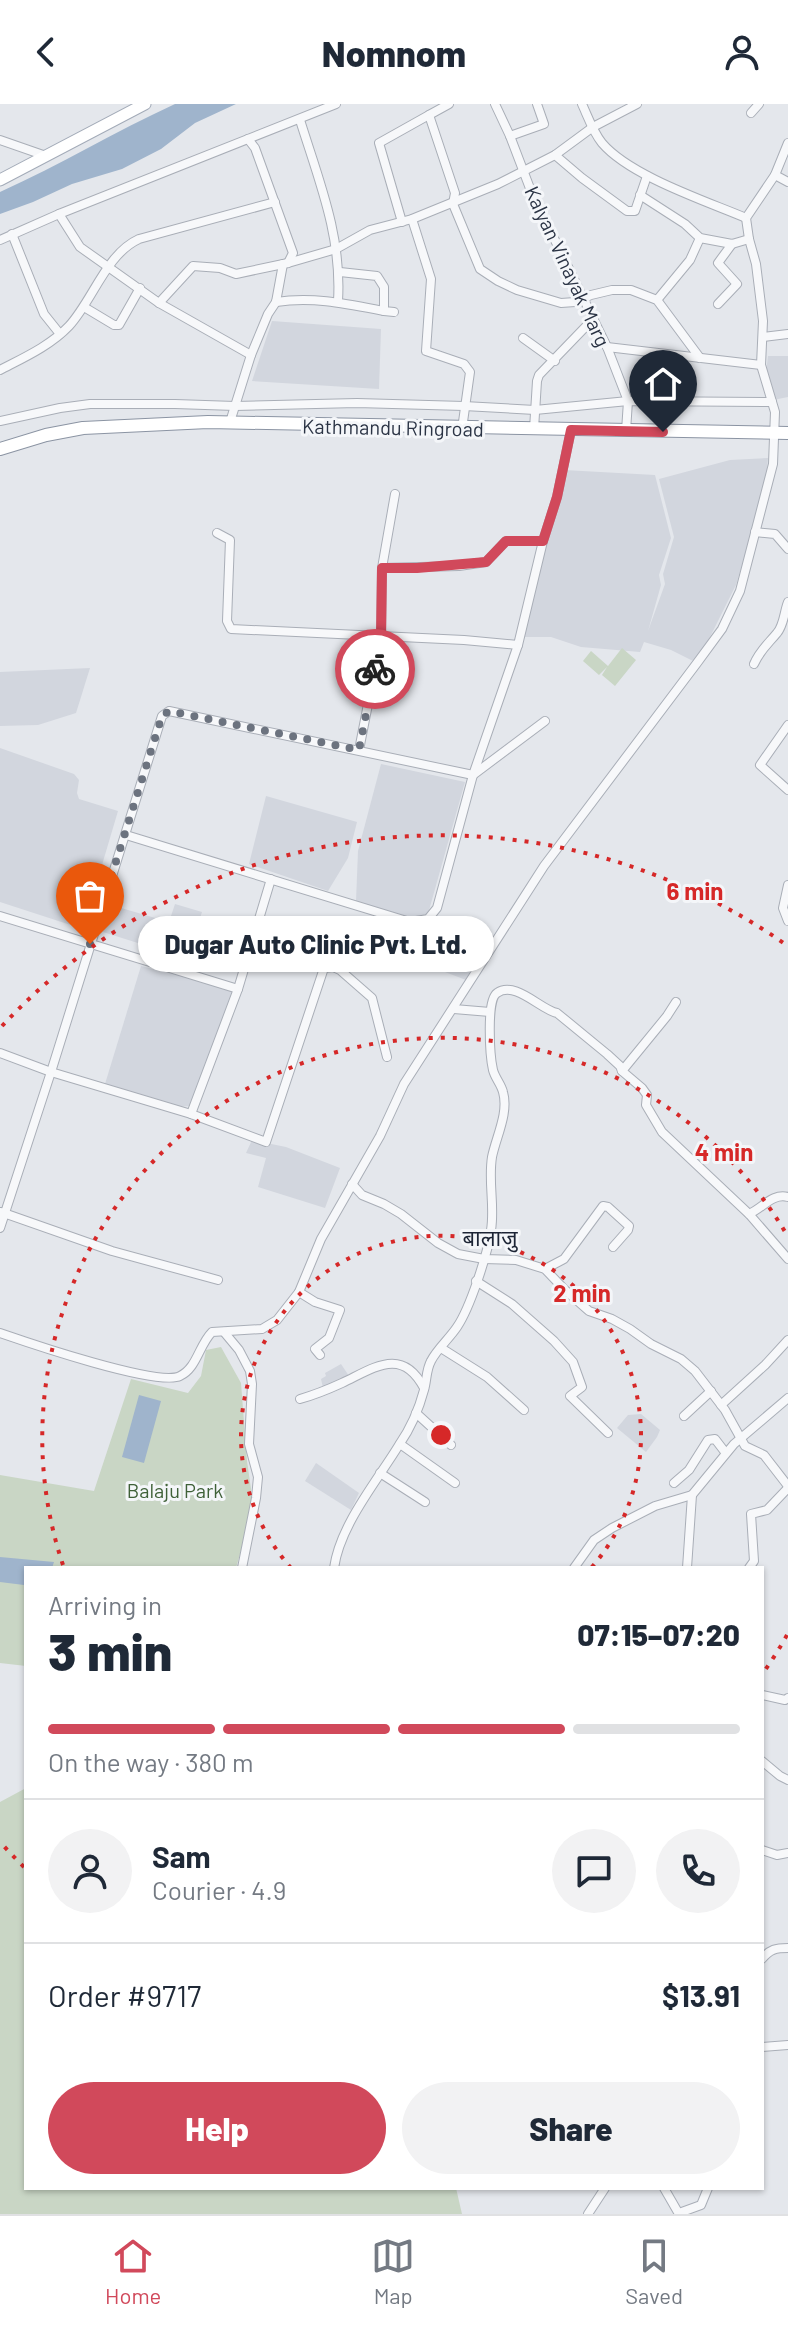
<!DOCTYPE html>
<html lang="en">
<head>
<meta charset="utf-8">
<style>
  body { margin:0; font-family:Barlow,"Noto Sans Devanagari",sans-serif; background:#f2f2f3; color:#1f2937; height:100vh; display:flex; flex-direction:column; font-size:30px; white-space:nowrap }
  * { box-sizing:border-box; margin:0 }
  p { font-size:26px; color:#747a83 }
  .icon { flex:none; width:44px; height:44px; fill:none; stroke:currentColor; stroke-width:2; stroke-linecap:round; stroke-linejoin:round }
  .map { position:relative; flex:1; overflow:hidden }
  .side { position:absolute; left:24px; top:1462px; width:740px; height:624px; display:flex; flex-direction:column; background:#fff; border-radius:0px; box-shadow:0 2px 6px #0004 }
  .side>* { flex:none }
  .pin { position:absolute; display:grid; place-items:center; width:68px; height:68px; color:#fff; margin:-82px -34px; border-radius:50% 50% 50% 0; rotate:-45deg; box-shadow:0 0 8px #0007 }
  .pin .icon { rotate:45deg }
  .courier { position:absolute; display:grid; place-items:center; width:80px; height:80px; margin:-40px; border:6px solid #d1495b; border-radius:50%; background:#fff; color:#222; box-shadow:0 2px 10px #0007 }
  .bubble { position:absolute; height:56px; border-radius:28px; background:#fff; box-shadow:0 2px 6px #0004; font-size:26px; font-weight:800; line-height:56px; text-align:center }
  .overview em { font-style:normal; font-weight:800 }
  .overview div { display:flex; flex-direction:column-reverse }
  .overview { display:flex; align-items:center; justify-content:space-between; height:136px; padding:0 24px }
  h1 { font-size:52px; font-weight:800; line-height:60px }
  .bar { display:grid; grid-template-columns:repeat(4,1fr); gap:12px 8px; align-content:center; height:96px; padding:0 24px }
  .bar i { height:10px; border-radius:6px; background:#e0e1e3 }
  .bar .current { background:#d1495b }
  .bar p { grid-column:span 4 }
  .line { display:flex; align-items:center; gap:20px; padding:0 24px; border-top:2px solid #e0e1e3 }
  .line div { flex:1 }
  .round { display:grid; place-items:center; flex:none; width:84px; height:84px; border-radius:42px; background:#f2f2f3 }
  .button { display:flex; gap:16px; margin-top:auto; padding:16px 24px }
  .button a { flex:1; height:92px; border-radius:48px; background:#d1495b; color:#fff; font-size:32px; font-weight:800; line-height:92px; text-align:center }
  .button a+a { background:#f2f2f3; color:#1f2937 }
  header { display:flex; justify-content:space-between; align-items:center; height:104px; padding:0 24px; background:#fff; font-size:36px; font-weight:800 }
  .menu { display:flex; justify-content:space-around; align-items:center; height:112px; border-top:2px solid #e0e1e3; background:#fff; font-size:22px; color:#747a83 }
  .menu a { display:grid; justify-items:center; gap:4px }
  .menu .current { color:#d1495b }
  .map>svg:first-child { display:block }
</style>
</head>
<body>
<header><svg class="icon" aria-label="back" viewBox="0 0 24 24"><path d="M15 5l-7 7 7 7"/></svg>Nomnom<svg class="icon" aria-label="person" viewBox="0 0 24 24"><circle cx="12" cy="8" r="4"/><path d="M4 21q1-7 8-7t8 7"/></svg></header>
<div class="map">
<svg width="788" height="2110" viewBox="0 0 788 2110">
  <rect width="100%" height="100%" fill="#e4e7ec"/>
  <g fill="#d2d6de">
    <polygon points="272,217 381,225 379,285 252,277"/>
    <polygon points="768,252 788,252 788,293 773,296 766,268"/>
    <polygon points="768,354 766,380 736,481 697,559 671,546 644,538 640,548 581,543 551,533 517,533 564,366 655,371 671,434 659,471 661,481 648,527 665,480 663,470 674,433 659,375 730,356"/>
    <polygon points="90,564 76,609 38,621 0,622 0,568"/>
    <polygon points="0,644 74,670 79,676 77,689 79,695 118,707 83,825 0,798"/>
    <polygon points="381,660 465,678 428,810 407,815 356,797 358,747"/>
    <polygon points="266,692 357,718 348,754 328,787 249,760"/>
    <polygon points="175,800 202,808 192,839 184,837 179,852 103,828 111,801 169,818"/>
    <polygon points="414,821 466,831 482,842 466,876 403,852"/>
    <polygon points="141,862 234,885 192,1002 174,1003 105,980"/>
    <polygon points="252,1036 286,1043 340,1064 325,1104 258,1083 266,1054 246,1049"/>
    <polygon points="341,1260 349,1272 323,1284 321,1275 326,1272 325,1269"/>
    <polygon points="641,1310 660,1326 657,1333 646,1348 617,1324 628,1311"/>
    <polygon points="316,1359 359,1389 351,1406 305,1377"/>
  </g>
  <g fill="#c9d6c5">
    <polygon points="622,544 636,556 615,582 602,571 607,563 599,571 583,557 591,547 608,562"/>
    <polygon points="221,1243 241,1279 247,1357 252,1392 247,1425 236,1464 26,1464 26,1562 0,1559 0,1371 94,1387 131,1275 188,1289 201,1272 206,1246"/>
    <polygon points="26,1684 26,2084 456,2084 462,2110 0,2110 0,1698"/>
  </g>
  <g fill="#9fb4cc">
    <path d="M 175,0 L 236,0 L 195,19 L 161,45 L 122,65 L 72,80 L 33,98 L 0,110 L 0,88 C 60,61 116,27 175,0 Z"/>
    <polygon points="139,1291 161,1297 144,1359 122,1353"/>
    <polygon points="0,1453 54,1458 52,1464 26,1464 26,1481 24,1481 0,1478"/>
  </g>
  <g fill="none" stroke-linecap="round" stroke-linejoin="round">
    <defs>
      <g id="minor">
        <polyline points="449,0 429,11 455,89 453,100 480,165 498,177 517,186 561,199 575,198 591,191 612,186 631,186 657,196 700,254"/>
        <polyline points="495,0 510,32 531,87 607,243 628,297 626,327"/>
        <path d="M 582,0 C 588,13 593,28 602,39 C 630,72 706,97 746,114"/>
        <polyline points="751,9 759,0"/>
        <path d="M 300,16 C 319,77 342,132 338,197"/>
        <polyline points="510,32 544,20 537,0"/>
        <polyline points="248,35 255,44 293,149 288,159"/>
        <polyline points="0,36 46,52"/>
        <polyline points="555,51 582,74 627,107 635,107 647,72"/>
        <polyline points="775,71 788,78"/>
        <polyline points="640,91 685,120 700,134 732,140 749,135"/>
        <polyline points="59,110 80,143 159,199 251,251"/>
        <polyline points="412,115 431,175 426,247 464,260 470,268 462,325"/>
        <polyline points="402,118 379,39 429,11"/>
        <polyline points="12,130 44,210 60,230"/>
        <polyline points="0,136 59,110 336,0"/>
        <polyline points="340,168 377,172 384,183 384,207 394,208"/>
        <polyline points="657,196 690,156 700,134"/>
        <path d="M 276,198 C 313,192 348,200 384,207"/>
        <polyline points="159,199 193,162 220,164 236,170 288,159 336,145 370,126 412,115 498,80 555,51 593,23 637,0"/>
        <polyline points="718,200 737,180 718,159 732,140"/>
        <polyline points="84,203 114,221 119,221 140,184"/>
        <polyline points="763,233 788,230"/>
        <polyline points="523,234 555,257"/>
        <polyline points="607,243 761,261"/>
        <path d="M 0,266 C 23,254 50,242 69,222 C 93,196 106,150 139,135 L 275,98"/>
        <polyline points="0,317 60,304 90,300 175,300 235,302 357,299 464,302 535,306 628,297 772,298"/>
        <polyline points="230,318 251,251 268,210 276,198 283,160"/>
        <polyline points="534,325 537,277 539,271 594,214"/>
        <polyline points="755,428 775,430 788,445"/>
        <polyline points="217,429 230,436 227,517 231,525 464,536 518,541"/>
        <polyline points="382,464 459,462 486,458 506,437 543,437"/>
        <path d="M 754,560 C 760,546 768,540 777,529 C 784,521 784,508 788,498"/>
        <polyline points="788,621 760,661 788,686"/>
        <polyline points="359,646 381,534 382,464 395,390"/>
        <polyline points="126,731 410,818 428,815 437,804 473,671 518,541 543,437 557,393 571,326"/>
        <polyline points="788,781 783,804 788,817"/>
        <polyline points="0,812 238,885"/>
        <polyline points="454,905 490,908"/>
        <polyline points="0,949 51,968 191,1010 266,1038 324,864 333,863 340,866 372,894 387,953"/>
        <polyline points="622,967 667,912 676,898"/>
        <polyline points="191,1010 238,885 271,775"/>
        <polyline points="352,1080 362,1091 384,1100 401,1110 438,1139 458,1150 484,1155 516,1156 545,1165 564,1185 589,1207 612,1215 630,1225 651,1240 681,1255 695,1267 725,1306 745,1342 764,1351 788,1382"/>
        <polyline points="1,1108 112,1147 218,1176"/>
        <path d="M 749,1110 C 763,1104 772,1089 788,1093"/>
        <polyline points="0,1124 51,968 162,612 169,607 473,671 545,617"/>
        <polyline points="545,1165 564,1155 603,1102 608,1103 629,1122 628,1126 613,1143"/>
        <polyline points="476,1177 512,1200 554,1237 573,1258 582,1283 570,1292 608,1329"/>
        <polyline points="299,1188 315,1198 340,1206 329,1234 315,1245 320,1251"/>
        <polyline points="224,1228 239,1246 250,1267 252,1280 249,1340 258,1373 256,1394 242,1464"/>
        <path d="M 0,1229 C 29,1239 158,1283 180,1272 C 197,1264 199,1241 212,1228 L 262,1225 L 277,1216 L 299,1188 L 321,1135 L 380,1032 L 404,980 L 544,762 L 697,559 L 722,525 L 740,487 L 773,360 L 775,308 L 761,261 L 763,217 L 756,160 L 749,135 L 746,114 L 775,71 L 788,39"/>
        <polyline points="441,1244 487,1273 524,1306"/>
        <path d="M 300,1295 C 314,1291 329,1285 342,1279 C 374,1264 402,1242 424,1284"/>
        <polyline points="721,1301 765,1261 788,1236"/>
        <polyline points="416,1309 451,1341"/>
        <polyline points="684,1312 711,1287"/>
        <polyline points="400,1340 455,1379"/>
        <polyline points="380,1369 425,1398"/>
        <polyline points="674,1379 689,1366 708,1336 715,1335 725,1348"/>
        <path d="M 334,1464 C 340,1421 377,1377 399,1341 C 410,1325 419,1305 424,1286 C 427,1276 426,1266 431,1257 C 437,1245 449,1235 457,1223 C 470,1204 488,1149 491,1126 C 495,1102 488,1078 492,1053 C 496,1033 509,1009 503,988 C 501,980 495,974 493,966 C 490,953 486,896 497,889 C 515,876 541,906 557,909 L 607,950 L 620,962 L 622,967 L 642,984 L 647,991 L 646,1001 L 662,1028 L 749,1110 L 788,1155"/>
        <polyline points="574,1464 594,1436 612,1424 655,1402 692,1391 734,1340 788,1294"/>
        <polyline points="687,1464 692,1391"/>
        <polyline points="749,1464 754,1457 751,1410 767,1406 788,1384"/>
        <polyline points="762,1591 785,1596 788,1594"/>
        <polyline points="762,1657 780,1672 788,1676"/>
        <polyline points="762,1746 777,1751 788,1749"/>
        <path d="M 762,1855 C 770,1845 776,1844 788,1844"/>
        <polyline points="762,1943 788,1941"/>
        <polyline points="664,2084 679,2110"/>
        <polyline points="679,2109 701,2101 708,2084"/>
        <polyline points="588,2110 605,2084"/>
      </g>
      <polyline id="major" points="0,76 145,0"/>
      <polyline id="highway" points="0,345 46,331 83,324 208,318 788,329"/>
    </defs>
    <use href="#minor" stroke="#a9aeb7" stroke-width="10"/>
    <use href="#major" stroke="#a3abb8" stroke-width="13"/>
    <use href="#highway" stroke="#8b94a3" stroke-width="14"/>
    <use href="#minor" stroke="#f7f8fa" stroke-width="8"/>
    <use href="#major" stroke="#fff" stroke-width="11"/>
    <use href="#highway" stroke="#fff" stroke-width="12"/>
  </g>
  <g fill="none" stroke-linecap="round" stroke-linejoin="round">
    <polyline stroke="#6c737f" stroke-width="8" stroke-dasharray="0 14.4" points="90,840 162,612 169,607 359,646 375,565"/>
    <polyline stroke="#d1495b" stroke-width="10" points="375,565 381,534 382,464 417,464 486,458 506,437 543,437 557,393 571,326 663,328"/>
  </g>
  <g fill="none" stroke="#d62828" stroke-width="4" stroke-dasharray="4 8">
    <path d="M291 1464A200 200 0 1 1 591 1464"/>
    <path d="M787 1531A400 400 0 0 1 763 1569M63 1461A400 400 0 0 1 787 1131"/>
    <path d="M24 1763A600 600 0 0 1 2 1740M2 922A600 600 0 0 1 785 840"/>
  </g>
  <g text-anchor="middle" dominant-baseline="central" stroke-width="6" stroke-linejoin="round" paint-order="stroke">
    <g font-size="20" fill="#2b3445" stroke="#f4f6f9">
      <text transform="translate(568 162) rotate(65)">Kalyan Vinayak Marg</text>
      <text transform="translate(393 323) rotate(1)">Kathmandu Ringroad</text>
    </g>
    <g font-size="20" fill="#3f6138" stroke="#f4f6f9">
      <text x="175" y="1386">Balaju Park</text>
    </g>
    <g font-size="22" fill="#1d2536" stroke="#f4f6f9">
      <text x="490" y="1133">बालाजु</text>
    </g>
  </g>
  <circle cx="441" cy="1331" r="12" fill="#d62828" stroke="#f4f6f9" stroke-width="4"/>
  <g font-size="24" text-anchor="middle" font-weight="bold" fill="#d62828" stroke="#f4f6f9" stroke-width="6" stroke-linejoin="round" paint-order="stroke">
    <text x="695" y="796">6 min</text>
    <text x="724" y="1057">4 min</text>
    <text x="582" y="1198">2 min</text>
  </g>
</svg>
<div class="pin" style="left:90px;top:840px;background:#ea580c"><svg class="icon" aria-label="bag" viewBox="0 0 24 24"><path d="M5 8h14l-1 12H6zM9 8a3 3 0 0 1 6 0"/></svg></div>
<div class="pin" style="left:663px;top:328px;background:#1f2937"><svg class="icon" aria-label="home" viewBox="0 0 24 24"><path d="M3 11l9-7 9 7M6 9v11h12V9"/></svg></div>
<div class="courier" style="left:375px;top:565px"><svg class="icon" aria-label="bike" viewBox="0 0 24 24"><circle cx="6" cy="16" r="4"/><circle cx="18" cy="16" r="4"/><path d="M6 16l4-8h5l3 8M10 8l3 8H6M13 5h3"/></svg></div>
<div class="bubble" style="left:138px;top:812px;width:356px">Dugar Auto Clinic Pvt. Ltd.</div>
<section class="side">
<div class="overview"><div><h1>3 min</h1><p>Arriving in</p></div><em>07:15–07:20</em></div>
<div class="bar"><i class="current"></i><i class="current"></i><i class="current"></i><i></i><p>On the way · 380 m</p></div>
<div class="line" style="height:144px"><a class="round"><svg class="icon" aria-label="person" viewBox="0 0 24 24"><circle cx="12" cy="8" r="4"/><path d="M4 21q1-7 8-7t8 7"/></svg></a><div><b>Sam</b><p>Courier · 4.9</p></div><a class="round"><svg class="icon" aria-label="chat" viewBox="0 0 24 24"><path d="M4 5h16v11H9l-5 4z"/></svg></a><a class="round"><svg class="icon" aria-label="phone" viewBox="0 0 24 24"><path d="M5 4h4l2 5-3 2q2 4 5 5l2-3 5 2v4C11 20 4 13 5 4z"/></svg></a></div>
<div class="line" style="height:104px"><div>Order #9717</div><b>$13.91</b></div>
<div class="button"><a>Help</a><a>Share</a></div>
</section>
</div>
<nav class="menu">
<a class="current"><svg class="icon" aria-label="home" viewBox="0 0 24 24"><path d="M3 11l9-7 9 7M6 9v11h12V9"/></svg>Home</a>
<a><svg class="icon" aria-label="map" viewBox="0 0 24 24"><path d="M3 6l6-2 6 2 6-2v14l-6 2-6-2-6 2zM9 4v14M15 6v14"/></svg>Map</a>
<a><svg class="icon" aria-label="saved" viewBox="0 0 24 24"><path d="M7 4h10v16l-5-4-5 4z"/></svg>Saved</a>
</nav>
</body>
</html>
